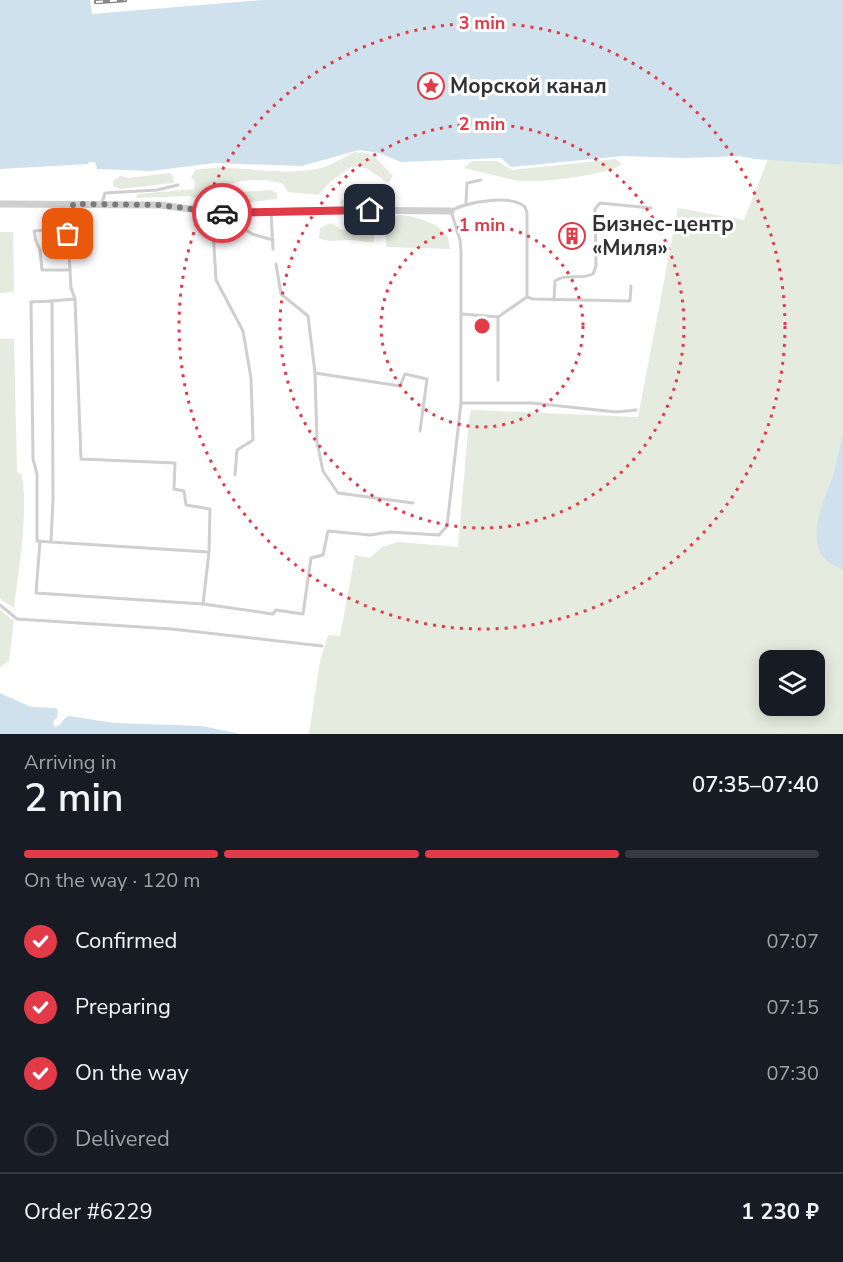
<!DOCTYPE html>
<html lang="en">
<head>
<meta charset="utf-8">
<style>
  body { margin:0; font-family:"Nunito Sans",sans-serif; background:#242831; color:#f1f3f6; height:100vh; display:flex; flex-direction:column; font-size:22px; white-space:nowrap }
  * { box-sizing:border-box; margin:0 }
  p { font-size:20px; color:#9ea1a6 }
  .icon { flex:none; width:33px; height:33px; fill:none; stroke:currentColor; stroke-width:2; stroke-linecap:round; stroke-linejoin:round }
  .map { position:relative; height:734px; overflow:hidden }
  .drawer { display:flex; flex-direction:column; background:#171b24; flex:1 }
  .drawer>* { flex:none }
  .controls { position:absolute; left:759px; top:650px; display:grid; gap:12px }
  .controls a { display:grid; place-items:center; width:66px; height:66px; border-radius:12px; background:#171b24; box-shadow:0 3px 15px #0003; font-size:30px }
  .pin { position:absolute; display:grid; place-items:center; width:51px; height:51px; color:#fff; margin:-26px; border-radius:12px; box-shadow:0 3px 9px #0006 }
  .courier { position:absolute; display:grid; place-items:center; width:60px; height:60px; margin:-30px; border:4px solid #e33a48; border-radius:50%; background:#fff; color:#222; box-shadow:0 2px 8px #0007 }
  .summary em { font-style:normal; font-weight:600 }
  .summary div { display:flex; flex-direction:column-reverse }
  .summary { display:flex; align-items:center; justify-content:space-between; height:102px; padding:0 24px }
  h1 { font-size:39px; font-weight:600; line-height:45px }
  .bar { display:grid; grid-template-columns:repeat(4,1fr); gap:9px 6px; align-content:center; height:72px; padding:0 24px }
  .bar i { height:8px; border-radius:4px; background:#363941 }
  .bar .active { background:#e33a48 }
  .bar p { grid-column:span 4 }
  .line { display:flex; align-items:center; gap:15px; padding:0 24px; border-top:2px solid #363941 }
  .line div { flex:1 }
  ol { padding:0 24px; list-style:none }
  li { display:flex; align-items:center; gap:18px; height:66px }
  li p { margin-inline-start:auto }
  li .icon { padding:6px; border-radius:50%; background:#e33a48; color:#fff; stroke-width:4 }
  li:last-child { color:#9ea1a6 }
  li i { width:33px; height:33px; border:3px solid #363941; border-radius:50% }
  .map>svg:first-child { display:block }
</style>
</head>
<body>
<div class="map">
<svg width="843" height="734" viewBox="0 0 843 734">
  <rect width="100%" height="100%" fill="#fff"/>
  <g fill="#e5ebde" fill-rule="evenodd">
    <path d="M 355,152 L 373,155 L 393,176 L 388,183 L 366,168 L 351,167 L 331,181 L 318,195 L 288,192 L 283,184 C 269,179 244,178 229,185 C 223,187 220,195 217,200 L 198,200 L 190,196 L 135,198 L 138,194 L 194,189 L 195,181 L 191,178 L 195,170 C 236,163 280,178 321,168 C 332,165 344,157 355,152 Z"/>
    <path d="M 616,159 L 622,164 C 609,175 539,183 520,181 C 502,178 483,172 464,168 L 472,161 L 497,161 L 512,170 Z"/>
    <path d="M 768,159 L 843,165 L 843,734 L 309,734 L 320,661 L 328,635 L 340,636 L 355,555 L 370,558 L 382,547 L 398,542 L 458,547 L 469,419 L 471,410 L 638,417 L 678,208 L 744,220 ZM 770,660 L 814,660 L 814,705 L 770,705 Z"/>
    <polygon points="170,173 174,178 173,183 120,189 113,186 113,181 120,176 129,178"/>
    <polygon points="270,190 277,193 277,199 244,203 233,200 230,195 242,192"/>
    <polygon points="350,195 369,199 375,208 342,208 340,202"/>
    <path d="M 402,215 C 416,217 437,222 446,235 C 449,238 449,244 450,249 L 387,247 L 385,233 L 393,216 Z"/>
    <path d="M 331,223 L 342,230 C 354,228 363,224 375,224 L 374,242 C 365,243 358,240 349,240 C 336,240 331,243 319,238 L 320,228 Z"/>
    <polygon points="0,232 13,232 14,292 0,293"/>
    <path d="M 0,339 L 14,339 L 17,472 L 22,475 L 22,480 L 23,480 C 27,523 19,565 14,608 L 0,599 Z"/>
    <polygon points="0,610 14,621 9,661 0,667"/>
  </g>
  <g fill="#cee1ed">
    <polygon points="0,0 90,0 92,14 262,0 843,0 843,165 754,159 739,156 684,158 623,156 511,167 501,158 401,162 379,153 359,150 302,166 215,163 151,171 97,169 95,162 89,162 88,164 0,169"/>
    <path d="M 843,431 L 843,570 C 833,565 823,561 819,549 C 810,524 827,496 834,472 C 837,459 841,445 843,431 Z"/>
    <polygon points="0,693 31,707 56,708 58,710 57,717 53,722 55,727 60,725 64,719 69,716 114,723 202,726 240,734 0,734"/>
  </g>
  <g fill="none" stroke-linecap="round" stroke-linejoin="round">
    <g stroke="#cfcfcf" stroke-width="3">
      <polyline points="102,203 105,193 157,190 178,185"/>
      <polyline points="466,203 467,183 481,180"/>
      <polyline points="61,204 65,234 68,234"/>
      <path d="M 73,206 L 73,232 L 68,234 L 71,288 L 75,299 L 81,459 L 175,463 L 174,489 L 184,491 L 186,505 L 210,509 L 209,552 L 203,604 L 273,614 L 276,610 L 303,614 L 311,558 L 323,555 L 328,531 L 370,535 L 390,532 L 439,535 L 447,526 L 461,403 L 461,251 L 460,240 L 451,211 C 465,202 512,194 525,207 L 527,213 L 527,297 L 533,299 L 630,301 L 631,286"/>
      <polyline points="271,212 273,249"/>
      <polyline points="212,214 216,280 243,331 251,378 253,440 237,450 235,475"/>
      <polyline points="224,215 252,234 273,240"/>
      <polyline points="63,229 34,231 36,241 40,250 42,270 70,270"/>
      <polyline points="276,264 281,294 308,316 315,373 400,386 405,374 427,379 420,431"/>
      <polyline points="75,299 52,301 53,499 51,542 208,552"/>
      <path d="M 554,300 L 555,281 C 566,273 580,280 593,274 L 596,266 L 595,209 L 600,203 L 651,208"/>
      <polyline points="462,314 498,317"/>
      <polyline points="315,373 317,442 323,471 338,493 413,503"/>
      <polyline points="498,380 498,317 527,297"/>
      <polyline points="461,403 532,403 616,412 636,410"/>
      <polyline points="40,541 36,593 203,604"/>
      <polyline points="51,542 37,541 37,474 33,459 31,302 52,301"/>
      <polyline points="0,605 17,619 172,629 322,646"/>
    </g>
    <polyline stroke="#cfcfcf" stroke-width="7" points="0,204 160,205 221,213 336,210 451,211"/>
    <defs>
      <polyline id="rail" points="96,2 125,0"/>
    </defs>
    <use href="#rail" stroke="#878787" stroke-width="4.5"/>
    <use href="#rail" stroke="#fff" stroke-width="2" stroke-dasharray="7" stroke-linecap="butt"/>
  </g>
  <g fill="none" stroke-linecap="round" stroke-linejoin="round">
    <polyline stroke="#7a7a7a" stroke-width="6" stroke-dasharray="0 10.8" points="68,234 73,232 73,204 160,205 222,213"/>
    <polyline stroke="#e33a48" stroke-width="8" points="222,213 370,210"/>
  </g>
  <g fill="none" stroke="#e33a48" stroke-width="3" stroke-dasharray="3 6">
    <circle cx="482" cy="326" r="101"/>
    <circle cx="482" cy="326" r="202"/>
    <circle cx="482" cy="326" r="303"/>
  </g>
  <defs>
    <symbol id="sight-ring" viewBox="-11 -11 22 22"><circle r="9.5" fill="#fff" stroke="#e33a48" stroke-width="1.5"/><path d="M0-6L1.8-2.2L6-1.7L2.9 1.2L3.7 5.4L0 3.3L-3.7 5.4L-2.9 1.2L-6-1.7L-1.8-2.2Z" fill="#e33a48"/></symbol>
    <symbol id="building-ring" viewBox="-11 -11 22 22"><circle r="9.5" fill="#fff" stroke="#e33a48" stroke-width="1.5"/><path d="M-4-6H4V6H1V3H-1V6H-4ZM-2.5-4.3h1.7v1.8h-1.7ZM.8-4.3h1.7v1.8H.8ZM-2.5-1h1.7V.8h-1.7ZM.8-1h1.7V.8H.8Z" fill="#e33a48"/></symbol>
  </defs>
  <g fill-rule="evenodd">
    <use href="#sight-ring" x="416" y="71" width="30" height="30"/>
    <use href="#building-ring" x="557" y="221" width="30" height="30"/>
  </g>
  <g text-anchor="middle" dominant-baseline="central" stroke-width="6" stroke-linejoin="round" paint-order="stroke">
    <g font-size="21" font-weight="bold" fill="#323232" stroke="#fff" text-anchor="start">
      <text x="450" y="86">Морской канал</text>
      <text x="592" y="224">Бизнес-центр<tspan x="592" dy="24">«Миля»</tspan></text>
    </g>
  </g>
  <circle cx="482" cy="326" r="9" fill="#e33a48" stroke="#fff" stroke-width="3"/>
  <g font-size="18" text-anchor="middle" font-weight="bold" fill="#e33a48" stroke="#fff" stroke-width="6" stroke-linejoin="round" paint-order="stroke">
    <text x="482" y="29">3 min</text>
    <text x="482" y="130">2 min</text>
    <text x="482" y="231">1 min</text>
  </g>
</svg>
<div class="controls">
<a><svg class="icon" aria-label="layers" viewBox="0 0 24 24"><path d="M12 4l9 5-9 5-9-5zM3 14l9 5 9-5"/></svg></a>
</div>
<div class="pin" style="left:68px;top:234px;background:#ea580c"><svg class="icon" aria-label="bag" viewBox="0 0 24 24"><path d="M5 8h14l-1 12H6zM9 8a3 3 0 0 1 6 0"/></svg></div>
<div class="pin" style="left:370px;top:210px;background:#1f2937"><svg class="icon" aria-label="home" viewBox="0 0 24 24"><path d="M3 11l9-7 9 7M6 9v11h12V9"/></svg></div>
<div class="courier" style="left:222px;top:213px"><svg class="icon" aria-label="car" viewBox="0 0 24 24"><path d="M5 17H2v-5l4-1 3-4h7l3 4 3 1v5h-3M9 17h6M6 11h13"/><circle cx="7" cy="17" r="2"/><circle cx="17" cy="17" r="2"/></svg></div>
</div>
<section class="drawer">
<div class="summary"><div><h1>2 min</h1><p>Arriving in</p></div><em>07:35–07:40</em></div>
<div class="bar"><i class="active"></i><i class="active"></i><i class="active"></i><i></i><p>On the way · 120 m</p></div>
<ol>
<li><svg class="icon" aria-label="check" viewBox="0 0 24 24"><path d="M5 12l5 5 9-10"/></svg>Confirmed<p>07:07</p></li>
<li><svg class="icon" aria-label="check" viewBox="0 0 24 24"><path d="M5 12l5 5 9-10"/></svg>Preparing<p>07:15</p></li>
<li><svg class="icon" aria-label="check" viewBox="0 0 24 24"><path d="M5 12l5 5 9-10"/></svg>On the way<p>07:30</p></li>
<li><i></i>Delivered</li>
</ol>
<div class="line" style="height:78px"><div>Order #6229</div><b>1 230 ₽</b></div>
</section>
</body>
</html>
